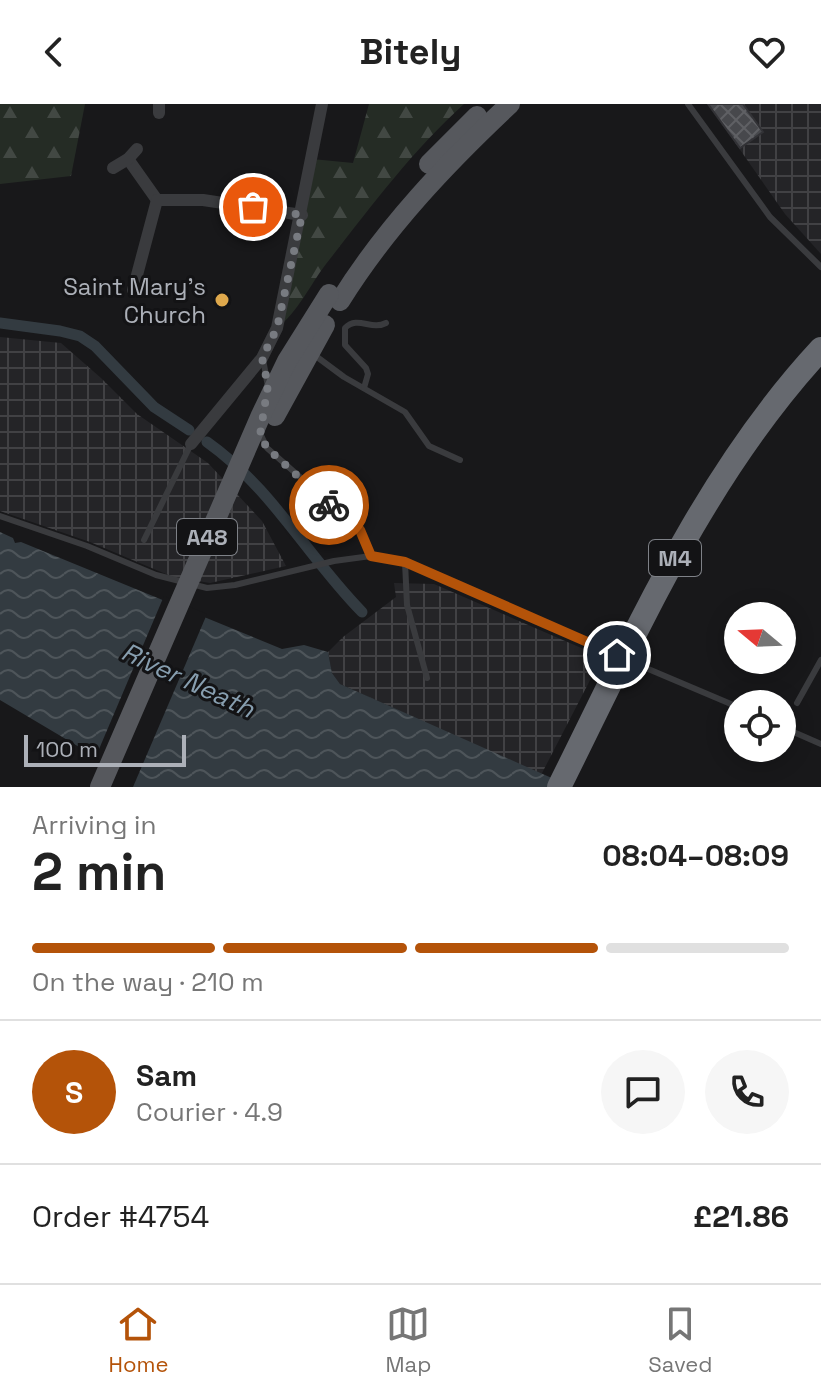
<!DOCTYPE html>
<html lang="en">
<head>
<meta charset="utf-8">
<style>
  body { margin:0; font-family:"Space Grotesk",sans-serif; background:#f6f6f6; color:#222; height:100vh; display:flex; flex-direction:column; font-size:30px; white-space:nowrap }
  * { box-sizing:border-box; margin:0 }
  p { font-size:26px; color:#767676 }
  .icon { flex:none; width:44px; height:44px; fill:none; stroke:currentColor; stroke-width:2; stroke-linecap:round; stroke-linejoin:round }
  .map { position:relative; height:683px; overflow:hidden }
  .sheet { display:flex; flex-direction:column; background:#fff; flex:1 }
  .sheet>* { flex:none }
  .needle { width:52px; rotate:289deg }
  .tools { position:absolute; left:724px; top:498px; display:grid; gap:16px }
  .tools a { display:grid; place-items:center; width:72px; height:72px; border-radius:50%; background:#fff; box-shadow:0 4px 20px #0003; font-size:40px }
  .scale { position:absolute; left:24px; bottom:20px; width:162px; box-sizing:border-box; padding-left:8px; border:4px solid #acb0b8; border-top:0; font-size:22px; line-height:28px; white-space:nowrap; color:#acb0b8; -webkit-text-stroke:6px #131315; paint-order:stroke }
  .pin { position:absolute; display:grid; place-items:center; width:68px; height:68px; color:#fff; margin:-34px; border:4px solid #fff; border-radius:50%; box-shadow:0 2px 8px #0007 }
  .courier { position:absolute; display:grid; place-items:center; width:80px; height:80px; margin:-40px; border:6px solid #b45309; border-radius:50%; background:#fff; color:#222; box-shadow:0 2px 10px #0007 }
  .headline em { font-style:normal; font-weight:600 }
  .headline div { display:flex; flex-direction:column-reverse }
  .headline { display:flex; align-items:center; justify-content:space-between; height:136px; padding:0 32px }
  h1 { font-size:52px; font-weight:600; line-height:60px }
  .bar { display:grid; grid-template-columns:repeat(4,1fr); gap:12px 8px; align-content:center; height:96px; padding:0 32px }
  .bar i { height:10px; border-radius:6px; background:#e0e0e0 }
  .bar .on { background:#b45309 }
  .bar p { grid-column:span 4 }
  .line { display:flex; align-items:center; gap:20px; padding:0 32px; border-top:2px solid #e0e0e0 }
  .line div { flex:1 }
  .round { display:grid; place-items:center; flex:none; width:84px; height:84px; border-radius:42px; background:#f6f6f6 }
  header { display:flex; justify-content:space-between; align-items:center; height:104px; padding:0 32px; background:#fff; font-size:36px; font-weight:600 }
  .tab-bar { display:flex; justify-content:space-around; align-items:center; height:112px; border-top:2px solid #e0e0e0; background:#fff; font-size:22px; color:#767676 }
  .tab-bar a { display:grid; justify-items:center; gap:4px }
  .tab-bar .on { color:#b45309 }
  .map>svg:first-child { display:block }
</style>
</head>
<body>
<header><svg class="icon" aria-label="back" viewBox="0 0 24 24"><path d="M15 5l-7 7 7 7"/></svg>Bitely<svg class="icon" aria-label="heart" viewBox="0 0 24 24"><path d="M12 20l-8-8c-3-5 5-10 8-4 3-6 11-1 8 4z"/></svg></header>
<div class="map">
<svg width="821" height="683" viewBox="0 0 821 683">
  <defs>
    <pattern id="industrial-grid" width="8" height="8" patternUnits="userSpaceOnUse" patternTransform="scale(2)"><rect width="8" height="8" fill="#242427"/><path d="M0 4h8M4 0v8" fill="none" stroke="#414144"/></pattern>
    <pattern id="forest-firs" width="22" height="20" patternUnits="userSpaceOnUse" patternTransform="scale(2)"><rect width="22" height="20" fill="#252c25"/><path d="M5 1l3.5 6h-7zM16 11l3.5 6h-7z" fill="#424843"/></pattern>
    <pattern id="water-waves" width="16" height="10" patternUnits="userSpaceOnUse" patternTransform="scale(2)"><rect width="16" height="10" fill="#333b41"/><path d="M0 5q4-4 8 0t8 0" fill="none" stroke="#4e555a"/></pattern>
    <pattern id="building-cross-hatch" width="8" height="8" patternUnits="userSpaceOnUse" patternTransform="scale(2)"><rect width="8" height="8" fill="#47484c"/><path d="M0 0l8 8M0 8l8-8" fill="none" stroke="#5f6064"/></pattern>
  </defs>
  <rect width="100%" height="100%" fill="#18181a"/>
  <g fill="url(#industrial-grid)">
    <polygon points="708,0 821,0 821,150 785,110"/>
    <polygon points="0,233 61,239 101,274 137,310 208,359 262,417 286,462 210,479 173,473 90,438 0,407"/>
    <polygon points="394,479 434,480 602,553 541,671 340,580 332,569 328,548 343,533 396,493"/>
  </g>
  <g fill="url(#forest-firs)">
    <polygon points="0,0 85,0 71,72 0,80"/>
    <path d="M 369,0 L 464,0 C 411,48 370,104 326,160 C 310,181 298,208 277,224 L 312,55 L 353,59 Z"/>
  </g>
  <polygon fill="url(#water-waves)" points="0,428 13,434 15,439 21,438 282,545 304,541 328,548 332,569 340,580 572,683 129,683 96,653 0,596"/>
  <polygon fill="#18181a" points="164,492 207,510 133,683 123,683 94,657"/>
  <g fill="none" stroke-linecap="round" stroke-linejoin="round">
    <g stroke="#333b41" stroke-width="11">
      <polyline points="0,219 60,227 80,232 95,242 154,303 189,326"/>
      <path d="M 207,338 C 272,384 307,452 362,508"/>
    </g>
  </g>
  <polygon fill="url(#building-cross-hatch)" stroke="#323236" stroke-width="2" points="708,0 743,0 763,28 740,44"/>
  <g fill="none" stroke-linecap="round" stroke-linejoin="round">
    <g stroke="#3a3b3e" stroke-width="6">
      <polyline points="688,0 770,113 821,163"/>
      <polyline points="313,250 344,273 405,308 429,342 460,356"/>
      <polyline points="263,255 268,283"/>
      <path d="M 364,284 L 368,270 L 366,264 L 345,241 L 345,224 C 358,211 371,227 386,219"/>
      <polyline points="260,329 267,344 360,426 371,452"/>
      <polyline points="0,412 87,442 156,471 207,484 235,481 334,457 371,452 405,458 617,551"/>
      <polyline points="144,436 191,340"/>
      <polyline points="405,458 407,501 427,574"/>
      <polyline points="627,556 738,603"/>
      <polyline points="797,599 821,556"/>
      <polyline points="782,623 821,640"/>
    </g>
    <g stroke="#3a3b3e" stroke-width="12">
      <polyline points="159,9 159,0"/>
      <polyline points="128,55 157,96"/>
      <polyline points="113,64 128,55 137,45"/>
      <polyline points="133,186 157,96 203,96 302,111"/>
      <polyline points="191,340 262,254 277,224 322,0"/>
    </g>
    <g stroke="#56585d" stroke-width="20">
      <polyline points="429,60 477,12"/>
      <path d="M 340,197 C 386,123 447,59 510,0"/>
    </g>
    <g stroke="#56585d" stroke-width="20">
      <polyline points="275,312 325,221"/>
      <polyline points="100,683 261,311 287,257 329,190"/>
    </g>
    <path stroke="#66696f" stroke-width="24" d="M 559,683 C 635,531 704,371 821,245"/>
  </g>
  <g fill="none" stroke-linecap="round" stroke-linejoin="round">
    <polyline stroke="#787b81" stroke-width="8" stroke-dasharray="0 14.4" points="253,103 302,111 277,224 262,254 268,281 260,331 267,344 329,401"/>
    <polyline stroke="#b45309" stroke-width="10" points="329,401 360,426 371,452 405,458 617,551"/>
  </g>
  <circle fill="#dea84c" stroke="#131315" stroke-width="3" cx="222" cy="196" r="8"/>
  <g text-anchor="middle" dominant-baseline="central" stroke-width="6" stroke-linejoin="round" paint-order="stroke">
    <g fill="#131315" stroke="#7e8187" stroke-width="2">
      <rect x="177" y="415" width="60" height="36" rx="6"/>
      <rect x="649" y="436" width="52" height="36" rx="6"/>
    </g>
    <g font-size="22" font-weight="bold" fill="#acb0b8">
      <text x="207" y="433">A48</text>
      <text x="675" y="454">M4</text>
    </g>
    <g font-size="24" fill="#acb0b8" stroke="#131315" text-anchor="end">
      <text x="206" y="182">Saint Mary's<tspan x="206" dy="28">Church</tspan></text>
    </g>
    <g font-size="26" font-style="italic" fill="#879eaf" stroke="#131315">
      <text transform="translate(188 576) rotate(25)">River Neath</text>
    </g>
  </g>
</svg>
<div class="tools">
<a><svg class="needle" viewBox="-14 -14 28 28"><path d="M0-13l5 13h-10z" fill="#e53935"/><path d="M0 13l5-13h-10z" fill="#767676"/></svg></a>
<a><svg class="icon" aria-label="locate" viewBox="0 0 24 24"><circle cx="12" cy="12" r="6"/><path d="M12 2v4M12 18v4M2 12h4M18 12h4"/></svg></a>
</div>
<div class="scale">100 m</div>
<div class="pin" style="left:253px;top:103px;background:#ea580c"><svg class="icon" aria-label="bag" viewBox="0 0 24 24"><path d="M5 8h14l-1 12H6zM9 8a3 3 0 0 1 6 0"/></svg></div>
<div class="pin" style="left:617px;top:551px;background:#1f2937"><svg class="icon" aria-label="home" viewBox="0 0 24 24"><path d="M3 11l9-7 9 7M6 9v11h12V9"/></svg></div>
<div class="courier" style="left:329px;top:401px"><svg class="icon" aria-label="bike" viewBox="0 0 24 24"><circle cx="6" cy="16" r="4"/><circle cx="18" cy="16" r="4"/><path d="M6 16l4-8h5l3 8M10 8l3 8H6M13 5h3"/></svg></div>
</div>
<section class="sheet">
<div class="headline"><div><h1>2 min</h1><p>Arriving in</p></div><em>08:04–08:09</em></div>
<div class="bar"><i class="on"></i><i class="on"></i><i class="on"></i><i></i><p>On the way · 210 m</p></div>
<div class="line" style="height:144px"><b class="round" style="background:#b45309;color:#fff">S</b><div><b>Sam</b><p>Courier · 4.9</p></div><a class="round"><svg class="icon" aria-label="chat" viewBox="0 0 24 24"><path d="M4 5h16v11H9l-5 4z"/></svg></a><a class="round"><svg class="icon" aria-label="phone" viewBox="0 0 24 24"><path d="M5 4h4l2 5-3 2q2 4 5 5l2-3 5 2v4C11 20 4 13 5 4z"/></svg></a></div>
<div class="line" style="height:104px"><div>Order #4754</div><b>£21.86</b></div>
</section>
<nav class="tab-bar">
<a class="on"><svg class="icon" aria-label="home" viewBox="0 0 24 24"><path d="M3 11l9-7 9 7M6 9v11h12V9"/></svg>Home</a>
<a><svg class="icon" aria-label="map" viewBox="0 0 24 24"><path d="M3 6l6-2 6 2 6-2v14l-6 2-6-2-6 2zM9 4v14M15 6v14"/></svg>Map</a>
<a><svg class="icon" aria-label="saved" viewBox="0 0 24 24"><path d="M7 4h10v16l-5-4-5 4z"/></svg>Saved</a>
</nav>
</body>
</html>
